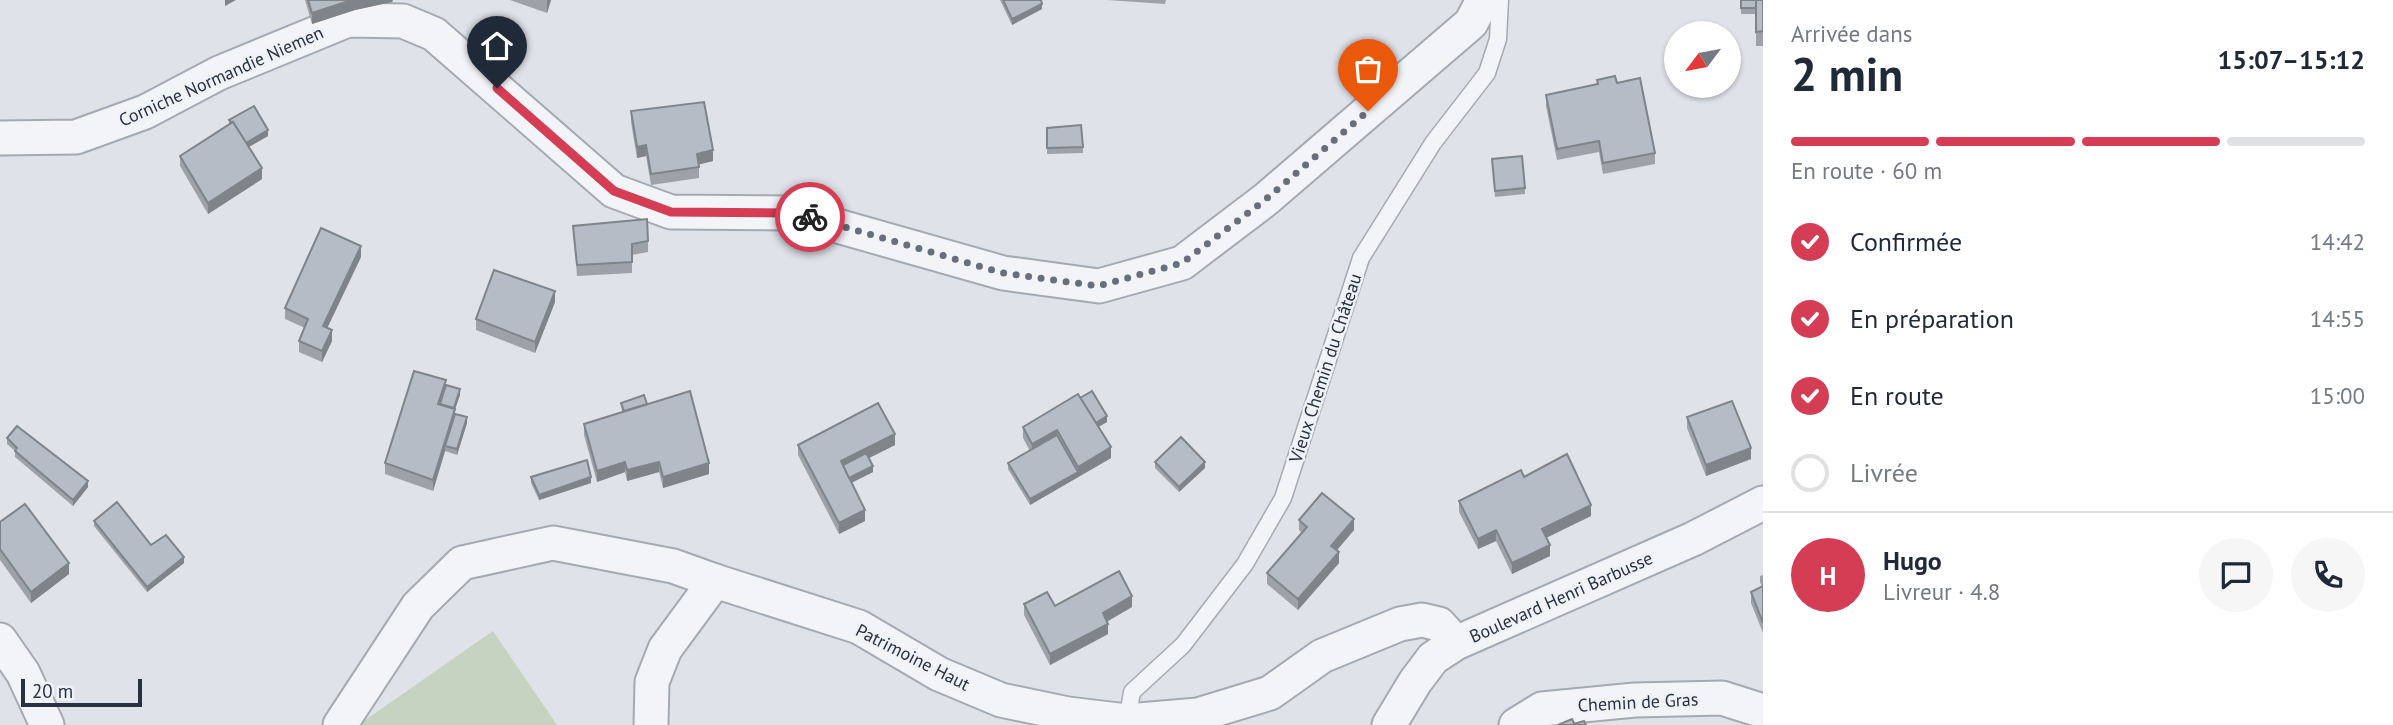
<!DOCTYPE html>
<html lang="fr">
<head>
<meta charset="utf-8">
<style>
  body { margin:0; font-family:"PT Sans",sans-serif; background:#f6f6f7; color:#1f2937; height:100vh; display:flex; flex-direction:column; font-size:26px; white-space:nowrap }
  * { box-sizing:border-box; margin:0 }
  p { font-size:23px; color:#747a83 }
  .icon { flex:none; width:38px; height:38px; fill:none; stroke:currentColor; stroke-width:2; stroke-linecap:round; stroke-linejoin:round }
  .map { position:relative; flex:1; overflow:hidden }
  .details { display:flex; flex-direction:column; background:#fff; width:630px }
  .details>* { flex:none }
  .needle { width:46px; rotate:238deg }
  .fabs { position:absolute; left:1664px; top:21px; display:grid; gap:14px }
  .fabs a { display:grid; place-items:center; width:77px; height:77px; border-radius:50%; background:#fff; box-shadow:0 2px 5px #0004; font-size:35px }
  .scale { position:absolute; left:21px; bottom:18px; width:121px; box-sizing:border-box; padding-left:7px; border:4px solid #273141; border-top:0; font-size:19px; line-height:24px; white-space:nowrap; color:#273141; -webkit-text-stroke:5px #eff2f6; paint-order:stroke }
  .pin { position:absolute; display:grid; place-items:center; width:60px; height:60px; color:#fff; margin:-72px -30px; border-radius:50% 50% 50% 0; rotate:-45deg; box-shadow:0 0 7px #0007 }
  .pin .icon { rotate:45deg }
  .courier { position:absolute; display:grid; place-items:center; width:70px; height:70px; margin:-35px; border:5px solid #d53d55; border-radius:50%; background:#fff; color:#222; box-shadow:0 2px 9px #0007 }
  .headline em { font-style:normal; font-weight:600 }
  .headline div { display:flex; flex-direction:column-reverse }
  .headline { display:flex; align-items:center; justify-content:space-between; height:119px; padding:0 28px }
  h1 { font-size:46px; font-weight:600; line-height:52px }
  .bar { display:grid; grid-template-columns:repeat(4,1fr); gap:10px 7px; align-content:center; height:84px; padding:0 28px }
  .bar i { height:9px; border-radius:5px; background:#e0e1e3 }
  .bar .selected { background:#d53d55 }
  .bar p { grid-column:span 4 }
  .line { display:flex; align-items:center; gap:18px; padding:0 28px; border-top:2px solid #e0e1e3 }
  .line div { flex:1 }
  .round { display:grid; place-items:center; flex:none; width:74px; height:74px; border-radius:37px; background:#f6f6f7 }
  ol { padding:0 28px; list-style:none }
  li { display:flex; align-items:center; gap:21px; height:77px }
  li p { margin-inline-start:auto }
  li .icon { padding:7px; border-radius:50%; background:#d53d55; color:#fff; stroke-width:4 }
  li:last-child { color:#747a83 }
  li i { width:38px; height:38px; border:4px solid #e0e1e3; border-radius:50% }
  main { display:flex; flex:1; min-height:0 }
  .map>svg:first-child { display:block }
</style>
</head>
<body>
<main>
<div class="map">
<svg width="1763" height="725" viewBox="0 0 1763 725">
  <rect width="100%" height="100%" fill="#dfe3e9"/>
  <polygon fill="#c5d3c0" points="493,631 557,725 358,725"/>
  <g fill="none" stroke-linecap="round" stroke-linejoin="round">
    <defs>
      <polyline id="lane" points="1127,721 1132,692 1183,645 1245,564 1283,498 1361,258 1433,143 1487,73 1498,39 1500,0"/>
      <g id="street">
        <polyline points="0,138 76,137 145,112 219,73 348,20 403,21 434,34 614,191 671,212 792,213 1003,273 1099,286 1182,263 1265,200 1471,23 1483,0"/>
        <polyline points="0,640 23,673 47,725"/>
        <polyline points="340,725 418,606 462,563 553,543 673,566 715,581"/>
        <polyline points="651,725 652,682 665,649 715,581 859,627 939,674 1001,700 1068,714 1127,721 1198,715 1270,693 1322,656 1400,624 1422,620 1439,624 1456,643"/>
        <polyline points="1389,725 1415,682 1433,658 1456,643 1693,539 1763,503"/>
        <polyline points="1516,725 1542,709 1635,700 1722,698 1763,711"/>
      </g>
    </defs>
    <use href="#lane" stroke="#a4aab3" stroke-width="19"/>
    <use href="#street" stroke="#a4aab3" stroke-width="37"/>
    <use href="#lane" stroke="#f2f4f7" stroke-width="16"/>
    <use href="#street" stroke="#f2f4f7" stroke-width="33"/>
  </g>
  <g fill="#9da2aa">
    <polygon points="305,0 393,0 392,2 355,10 312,24"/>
    <polygon points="510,0 551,0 547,13"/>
    <polygon points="1000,0 1041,0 1042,9 1012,25"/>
    <polygon points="1107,0 1166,0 1165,4"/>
    <polygon points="1741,0 1763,0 1763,46 1756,46 1756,14 1741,14"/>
    <polygon points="1597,80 1617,83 1655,153 1655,164 1603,174 1599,152 1557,160 1546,106 1546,95 1597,84"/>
    <polygon points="631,111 713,161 699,164 699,178 651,185 646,156 637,158 631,122"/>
    <polygon points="229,120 268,136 249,147 262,179 208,214 180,166 180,156 229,124"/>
    <polygon points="1047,128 1083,147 1083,153 1047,154"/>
    <polygon points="1492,159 1525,188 1525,194 1495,197"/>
    <polygon points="573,226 648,241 648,252 632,255 632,273 577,276"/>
    <polygon points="361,257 327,328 332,341 322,362 299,352 299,341 305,328 285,319 285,308"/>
    <polygon points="555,302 535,353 476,330 476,319"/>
    <polygon points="446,385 460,395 455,409 455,414 467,423 457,455 445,451 433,491 385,474 385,463"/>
    <polygon points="1080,398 1107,422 1098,427 1111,458 1030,505 1008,469 1008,463 1030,451 1023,438 1023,427"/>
    <polygon points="621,403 647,404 709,474 663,488 659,472 627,481 625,472 597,482 584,435 584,424 622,412"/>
    <polygon points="1687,417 1751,459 1706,476 1687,428"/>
    <polygon points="7,438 88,487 73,506 15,457 15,451 7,444"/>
    <polygon points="798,445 895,445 869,458 873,472 851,483 865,521 839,534 798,455"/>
    <polygon points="1155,462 1205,468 1179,492 1155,468"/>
    <polygon points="531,477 591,483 539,500 531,483"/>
    <polygon points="1524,477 1591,516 1546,537 1550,556 1512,574 1496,541 1478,549 1459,512 1459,501"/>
    <polygon points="1299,520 1354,530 1337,550 1339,563 1298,610 1267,584 1267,573 1302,533 1299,530"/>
    <polygon points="94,521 151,545 184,563 147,592 94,526"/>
    <polygon points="0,522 69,574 31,603 0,560"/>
    <polygon points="1763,575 1763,633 1751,603 1751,592 1762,587 1760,582 1760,576"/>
    <polygon points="1024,604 1055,606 1132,607 1107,621 1108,634 1050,665 1024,615"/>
  </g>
  <g fill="#7f848b">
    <polygon points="225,0 236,0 225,6"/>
    <polygon points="352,0 393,0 392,2 355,10 312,24 312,13"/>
    <polygon points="547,0 551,0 547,13"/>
    <polygon points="1042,4 1042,9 1012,25 1012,19"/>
    <polygon points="268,130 268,136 245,149 245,143"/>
    <polygon points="646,145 646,156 637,158 637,147"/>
    <polygon points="713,150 713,161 697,165 697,154"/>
    <polygon points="262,168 262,179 208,214 208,203"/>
    <polygon points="361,246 361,257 323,337 323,326"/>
    <polygon points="555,291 555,302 535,353 535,342"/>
    <polygon points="332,330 332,341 322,362 322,351"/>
    <polygon points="460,389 460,395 455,409 455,420 445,446 445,451 433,491 433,480"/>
    <polygon points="1107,416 1107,422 1093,430 1093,424"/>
    <polygon points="467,417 467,423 457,455 457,449"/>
    <polygon points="1057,430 1057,441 1032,455 1032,444"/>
    <polygon points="895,434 895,445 843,471 841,461"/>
    <polygon points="1111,447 1111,458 1030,505 1030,499 1078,472 1078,467"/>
    <polygon points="1751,448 1751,459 1706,476 1706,465"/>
    <polygon points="625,462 625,472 597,482 597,471"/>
    <polygon points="659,462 659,472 627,481 627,470"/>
    <polygon points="1205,462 1205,468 1179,492 1179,487"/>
    <polygon points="709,463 709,474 663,488 663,477"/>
    <polygon points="873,466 873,472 847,485 847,479"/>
    <polygon points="591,477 591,483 539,500 539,495"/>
    <polygon points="88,481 88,487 73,506 73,500"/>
    <polygon points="1591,505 1591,516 1542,540 1542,529"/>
    <polygon points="865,510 865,521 839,534 839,523"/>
    <polygon points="1354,519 1354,530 1331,557 1331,546"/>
    <polygon points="1496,530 1496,541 1478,549 1478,539"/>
    <polygon points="1550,545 1550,556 1512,574 1512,563"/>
    <polygon points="1339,552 1339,563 1298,610 1298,599"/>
    <polygon points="184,557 184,563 147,592 147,587"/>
    <polygon points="69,563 69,574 31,603 31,592"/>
    <polygon points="1132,596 1132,607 1103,624 1103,613"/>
    <polygon points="1108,624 1108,634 1050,665 1050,654"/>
  </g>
  <g fill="#b6bcc6" stroke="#7f848b" stroke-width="2">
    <polygon points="308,0 352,0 312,13"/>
    <polygon points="1003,0 1041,0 1042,4 1012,19"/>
    <rect x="1741" y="0" width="15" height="8"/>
    <polygon points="1756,0 1763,0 1763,31 1756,32"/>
    <polygon points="1615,76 1617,83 1640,78 1655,153 1603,163 1599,141 1557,149 1546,95 1598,84 1597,80"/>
    <polygon points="704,102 713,150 697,154 699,167 651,174 646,145 637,147 631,111"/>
    <polygon points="254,106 268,130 246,143 233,122 232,123 229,120"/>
    <polygon points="233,122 262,168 208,203 180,156"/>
    <polygon points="1081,125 1083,147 1047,148 1047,128"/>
    <polygon points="1522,156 1525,188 1495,191 1492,159"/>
    <polygon points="647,219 648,241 632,244 632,262 577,265 573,226"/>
    <polygon points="321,228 361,246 323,326 332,330 322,351 299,341 308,319 285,308"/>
    <polygon points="494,270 555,291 535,342 476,319"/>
    <polygon points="414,371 446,380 438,404 455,409 433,480 385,463"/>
    <polygon points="446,385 460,389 454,408 440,404"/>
    <polygon points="690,391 709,463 663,477 659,462 627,470 625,462 597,471 584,424"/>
    <polygon points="1092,391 1107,416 1096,423 1080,398"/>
    <polygon points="1078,394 1111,447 1078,467 1057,430 1032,444 1023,427"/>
    <polygon points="644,395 647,404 624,411 621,403"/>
    <polygon points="1732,401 1751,448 1706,465 1687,417"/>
    <polygon points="878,403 895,434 841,461 865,510 839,523 798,445"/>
    <polygon points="455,414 467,417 457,449 445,446"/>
    <polygon points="17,426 88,481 73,500 15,451 17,448 7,438"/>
    <polygon points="1057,435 1078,472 1030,499 1008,463"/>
    <polygon points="1181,437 1205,462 1179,487 1155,462"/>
    <polygon points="866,453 873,466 849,478 843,465"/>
    <polygon points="1567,454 1591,505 1542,529 1550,545 1512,563 1496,530 1478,539 1459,501 1521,470 1524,477"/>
    <polygon points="587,460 591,477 539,495 531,477"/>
    <polygon points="1322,493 1354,519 1331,546 1339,552 1298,599 1267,573 1307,527 1299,520"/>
    <polygon points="117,502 151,545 166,535 184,557 147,587 94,521"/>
    <polygon points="25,504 69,563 31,592 0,549 0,522"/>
    <polygon points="1119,571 1132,596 1103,613 1108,624 1050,654 1024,604 1047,592 1055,606"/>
    <polygon points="1763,586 1763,623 1751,592"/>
    <polygon points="1572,719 1575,725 1558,725"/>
    <polygon points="1584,721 1586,725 1575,725 1574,724"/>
  </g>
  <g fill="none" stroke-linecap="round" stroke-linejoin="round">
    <polyline stroke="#676f7c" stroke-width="7" stroke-dasharray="0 12.6" points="810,217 1003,273 1098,286 1182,263 1265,200 1368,111"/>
    <polyline stroke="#d53d55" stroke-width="9" points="497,88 614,191 671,212 792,213 810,217"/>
  </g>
  <g text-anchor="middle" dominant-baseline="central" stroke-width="5" stroke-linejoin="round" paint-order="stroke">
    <g font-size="18" fill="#273141" stroke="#eff2f6">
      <text transform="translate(221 76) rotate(-24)">Corniche Normandie Niemen</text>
      <text transform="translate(1325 368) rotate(-72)">Vieux Chemin du Château</text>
      <text transform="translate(1561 597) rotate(-24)">Boulevard Henri Barbusse</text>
      <text transform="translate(913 657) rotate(27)">Patrimoine Haut</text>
      <text transform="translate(1638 702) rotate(-3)">Chemin de Gras</text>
    </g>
  </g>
</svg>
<div class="fabs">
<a><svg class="needle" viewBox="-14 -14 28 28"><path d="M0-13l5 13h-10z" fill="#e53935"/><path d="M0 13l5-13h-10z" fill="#747a83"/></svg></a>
</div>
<div class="scale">20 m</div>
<div class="pin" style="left:1368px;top:111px;background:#ea580c"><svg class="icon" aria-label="bag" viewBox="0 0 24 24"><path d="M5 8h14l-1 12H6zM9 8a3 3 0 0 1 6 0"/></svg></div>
<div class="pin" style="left:497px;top:88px;background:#1f2937"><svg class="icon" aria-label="home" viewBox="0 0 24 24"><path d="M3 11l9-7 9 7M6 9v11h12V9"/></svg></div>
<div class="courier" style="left:810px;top:217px"><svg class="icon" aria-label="bike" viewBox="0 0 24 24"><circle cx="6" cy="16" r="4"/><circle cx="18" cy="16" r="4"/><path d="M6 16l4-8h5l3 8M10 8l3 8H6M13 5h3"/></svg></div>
</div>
<section class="details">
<div class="headline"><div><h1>2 min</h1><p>Arrivée dans</p></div><em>15:07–15:12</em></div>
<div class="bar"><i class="selected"></i><i class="selected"></i><i class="selected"></i><i></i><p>En route · 60 m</p></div>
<ol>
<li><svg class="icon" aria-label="check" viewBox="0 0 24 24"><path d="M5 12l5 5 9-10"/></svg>Confirmée<p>14:42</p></li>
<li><svg class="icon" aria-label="check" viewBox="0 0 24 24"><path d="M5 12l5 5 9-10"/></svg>En préparation<p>14:55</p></li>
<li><svg class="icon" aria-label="check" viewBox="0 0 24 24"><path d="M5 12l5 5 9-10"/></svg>En route<p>15:00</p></li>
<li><i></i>Livrée</li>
</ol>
<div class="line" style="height:126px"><b class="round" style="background:#d53d55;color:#fff">H</b><div><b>Hugo</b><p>Livreur · 4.8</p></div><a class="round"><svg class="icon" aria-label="chat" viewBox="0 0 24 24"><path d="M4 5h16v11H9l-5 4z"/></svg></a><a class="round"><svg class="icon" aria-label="phone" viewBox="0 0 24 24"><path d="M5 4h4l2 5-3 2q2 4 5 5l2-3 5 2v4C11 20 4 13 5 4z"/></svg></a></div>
</section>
</main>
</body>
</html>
